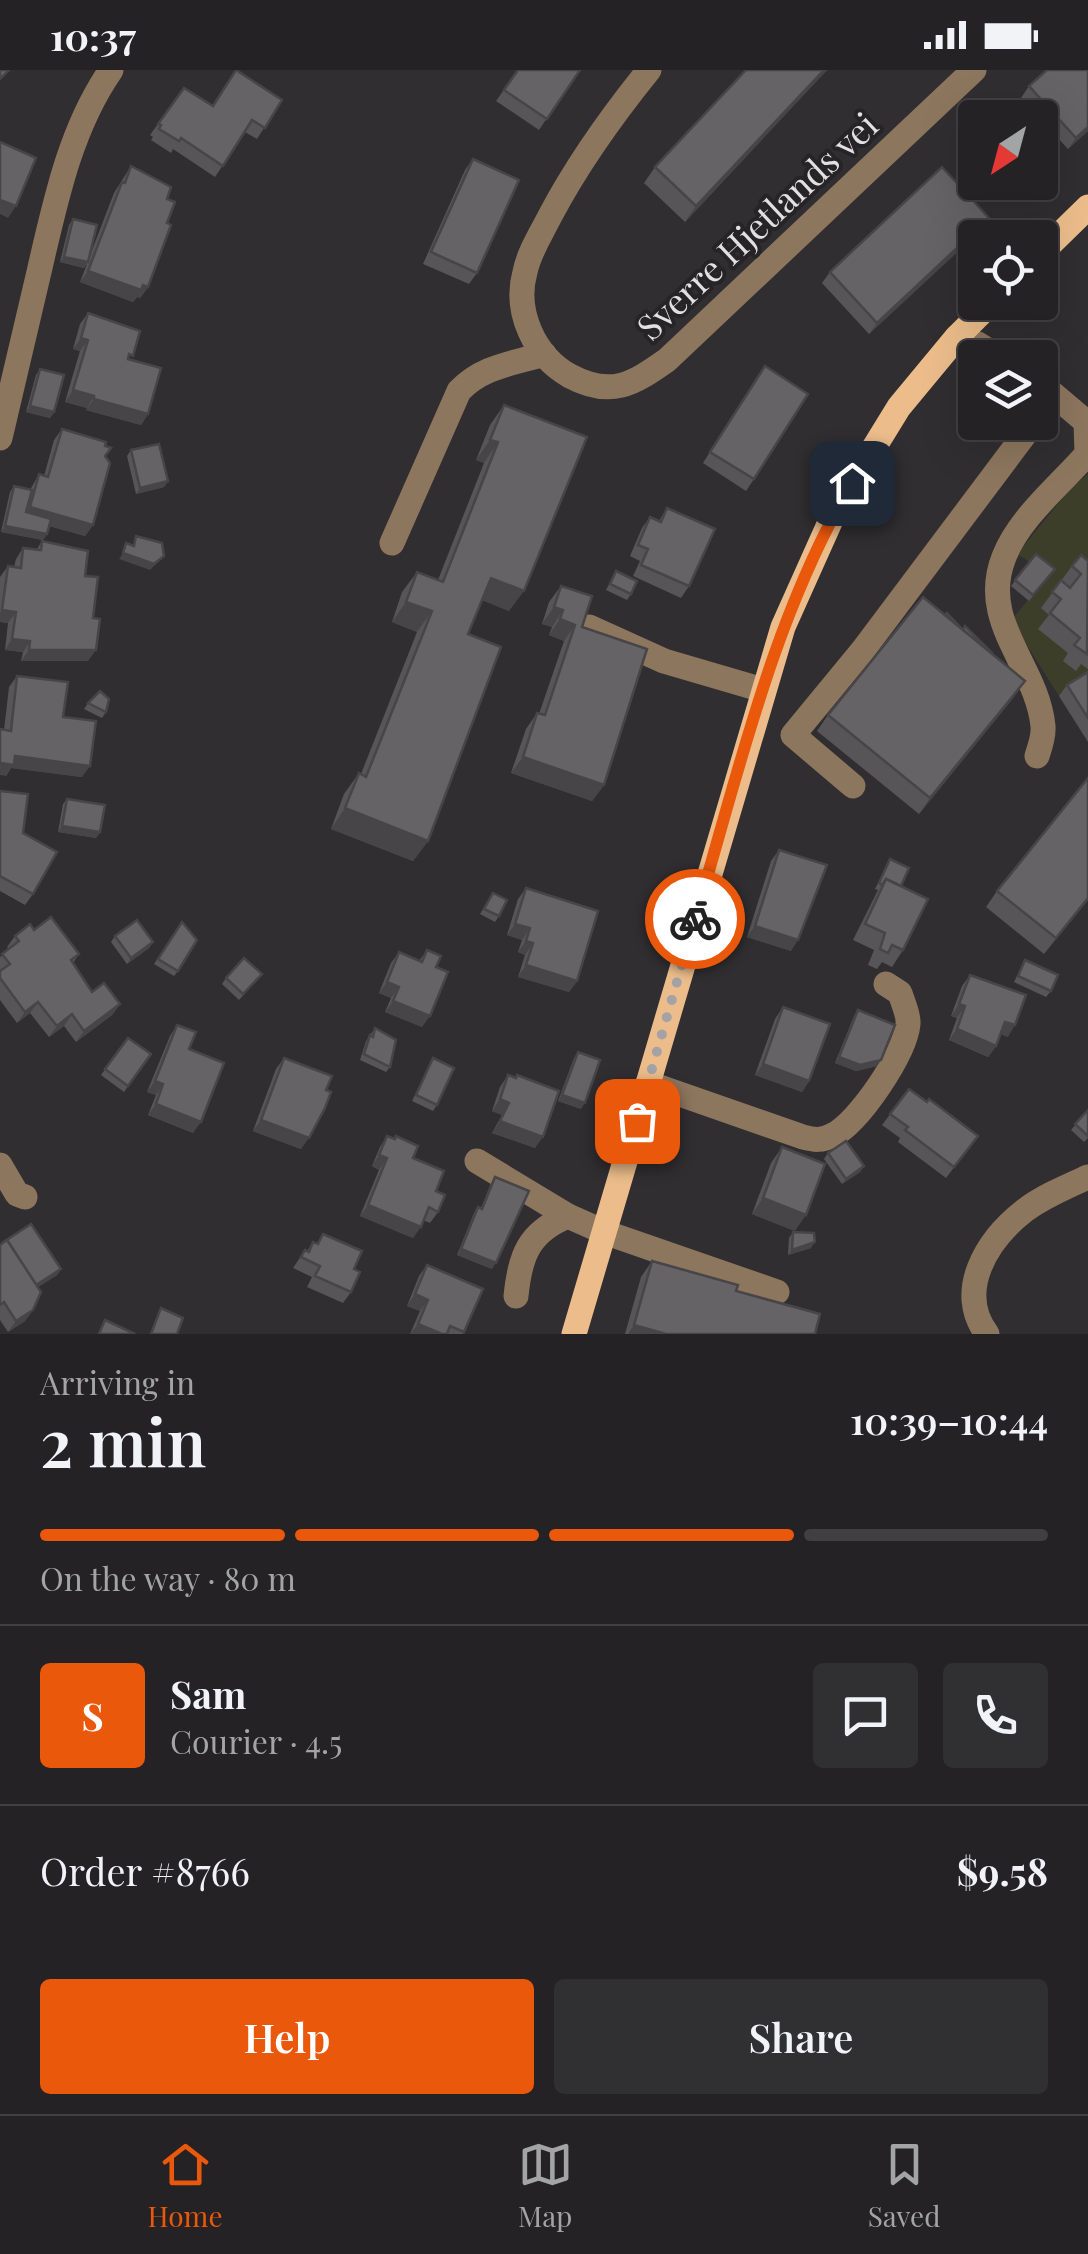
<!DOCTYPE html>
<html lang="en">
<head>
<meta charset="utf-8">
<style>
  body { margin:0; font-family:"Playfair Display",serif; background:#302f31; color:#f1f3f6; height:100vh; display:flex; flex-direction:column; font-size:38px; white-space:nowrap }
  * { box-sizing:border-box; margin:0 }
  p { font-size:32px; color:#a3a4a6 }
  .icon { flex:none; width:55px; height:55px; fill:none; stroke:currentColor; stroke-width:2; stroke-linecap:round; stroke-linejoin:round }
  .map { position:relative; height:1264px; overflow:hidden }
  .side { display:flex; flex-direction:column; background:#242224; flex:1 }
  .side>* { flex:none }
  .needle { width:65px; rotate:216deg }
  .fabs { position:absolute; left:958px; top:30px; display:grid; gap:20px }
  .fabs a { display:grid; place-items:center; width:100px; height:100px; border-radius:10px; background:#242224; box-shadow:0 10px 40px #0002,0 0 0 2px #413f41; font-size:50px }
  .pin { position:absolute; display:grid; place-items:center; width:85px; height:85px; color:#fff; margin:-42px; border-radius:20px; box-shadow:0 5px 15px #0006 }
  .courier { position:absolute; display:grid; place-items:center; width:100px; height:100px; margin:-50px; border:8px solid #ea580c; border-radius:50%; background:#fff; color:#222; box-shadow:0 2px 12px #0007 }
  .summary em { font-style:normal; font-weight:600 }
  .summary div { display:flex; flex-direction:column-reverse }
  .summary { display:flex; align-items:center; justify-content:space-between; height:170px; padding:0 40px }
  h1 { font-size:65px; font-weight:600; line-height:75px }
  .bar { display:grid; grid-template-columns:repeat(4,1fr); gap:15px 10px; align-content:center; height:120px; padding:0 40px }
  .bar i { height:12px; border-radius:8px; background:#413f41 }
  .bar .selected { background:#ea580c }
  .bar p { grid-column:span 4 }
  .line { display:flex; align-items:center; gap:25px; padding:0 40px; border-top:2px solid #413f41 }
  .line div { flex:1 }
  .round { display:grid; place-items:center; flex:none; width:105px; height:105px; border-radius:10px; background:#302f31 }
  .action { display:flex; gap:20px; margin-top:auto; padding:20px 40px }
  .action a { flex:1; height:115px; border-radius:10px; background:#ea580c; color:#fff; font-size:40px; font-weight:600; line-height:115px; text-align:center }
  .action a+a { background:#302f31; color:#f1f3f6 }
  .status { display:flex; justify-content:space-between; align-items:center; height:70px; padding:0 50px; background:#242224; direction:ltr }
  .status svg { height:28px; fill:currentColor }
  .dock { display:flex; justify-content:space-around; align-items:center; height:140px; border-top:2px solid #413f41; background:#242224; font-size:28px; color:#a3a4a6 }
  .dock a { display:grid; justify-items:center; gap:5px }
  .dock .selected { color:#ea580c }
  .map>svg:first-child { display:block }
</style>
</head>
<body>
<div class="status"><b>10:37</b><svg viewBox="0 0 49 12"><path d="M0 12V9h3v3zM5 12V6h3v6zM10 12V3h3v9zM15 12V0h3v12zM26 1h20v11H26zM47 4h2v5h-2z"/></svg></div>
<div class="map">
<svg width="1088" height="1264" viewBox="0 0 1088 1264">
  <rect width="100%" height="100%" fill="#302e30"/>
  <polygon fill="#3d3e2a" points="1088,404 1088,672 1011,550 1050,505 1017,484 1070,419"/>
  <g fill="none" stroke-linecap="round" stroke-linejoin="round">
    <g stroke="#8d765e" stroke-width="25">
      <path d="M 649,0 C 611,47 578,93 550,146 C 541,164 529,182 525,202 C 514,241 534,286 570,306 C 611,328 633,314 667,290 L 974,0"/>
      <polyline points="957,267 978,274 1000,288"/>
      <path d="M 0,368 C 13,313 26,258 39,202 C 55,133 70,59 111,0"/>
      <path d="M 392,473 L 459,321 C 483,296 512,294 544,284"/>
      <polyline points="589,557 664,591 763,620"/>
      <path d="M 1037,686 C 1040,677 1044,666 1043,656 C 1037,595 978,552 1004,487 C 1019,448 1060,415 1087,384 L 1086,352 L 1040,313"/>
      <polyline points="853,716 793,665 863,580 1034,352"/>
      <path d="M 648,1013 L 803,1067 C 814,1070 822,1071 833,1065 C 859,1052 905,984 908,954 C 909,945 903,933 900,923 L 886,914"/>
      <polyline points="477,1091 568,1146 604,1162 777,1222"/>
      <polyline points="0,1095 17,1124 25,1127"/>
      <path d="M 516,1226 C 520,1185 529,1162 568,1146"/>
      <path d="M 987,1264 C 955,1221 987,1170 1024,1141 C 1042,1127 1068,1116 1088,1107"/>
    </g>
    <g stroke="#ecbd8b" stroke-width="25">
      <polyline points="1040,184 1088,137"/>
      <polyline points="574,1264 783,557 835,441 899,337 957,267 992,232"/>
    </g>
  </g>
  <g fill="#575557">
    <polygon points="518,0 580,0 539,60 496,31"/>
    <polygon points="746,0 827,0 685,152 644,113 655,97"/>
    <polygon points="1088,0 1088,61 1068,79 1021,28 1029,16"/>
    <polygon points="184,18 212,36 282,30 257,69 245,62 215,107 173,79 171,83 151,70 153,67 150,65"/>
    <polygon points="473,89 477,203 469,214 423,194 465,100"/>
    <polygon points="131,96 167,129 167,153 148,217 140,228 137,227 133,232 80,212 87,194 84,198 60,192 69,155 73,149 89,188 114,123"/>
    <polygon points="989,148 982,159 869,264 822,213 830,202"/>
    <polygon points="88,243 130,290 148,344 141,355 86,340 87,338 65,332 80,281 73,279 80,254"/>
    <polygon points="40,299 54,342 50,348 26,342 36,305"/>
    <polygon points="757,307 754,409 746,421 703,393"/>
    <polygon points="504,335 509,541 482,530 468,564 428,771 413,791 331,759 344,724 359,703 361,704 417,562 392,552 402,522 417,502 438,510 484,393 476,390 490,355"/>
    <polygon points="62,359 105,386 93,455 85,466 49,456 47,464 43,470 1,462 10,422 14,416 30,420 39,404 44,406 54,370"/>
    <polygon points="131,380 168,411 164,417 136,424 127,386"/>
    <polygon points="667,438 689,516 681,528 633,506 640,491 630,486 642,458 650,447 659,451"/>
    <polygon points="42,471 85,506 88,591 21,591 23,582 5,580 8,553 0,552 0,507 8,496 14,497 16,489 23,478 37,479"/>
    <polygon points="1036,484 1055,499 1029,531 1011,516"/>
    <polygon points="1088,491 1088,599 1081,594 1076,601 1063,591 1068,583 1038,559 1049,545 1041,538 1072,496"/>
    <polygon points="616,501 631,524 627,530 606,520"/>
    <polygon points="561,516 582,557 604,715 592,731 511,703 526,659 537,643 539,644 564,571 549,565 552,557 542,554 549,532"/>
    <polygon points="1088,602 1088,672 1059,626 1067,615"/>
    <polygon points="17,606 63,647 82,707 11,698 6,706 4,660 9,617"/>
    <polygon points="1014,627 919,744 817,661 828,645"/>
    <polygon points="88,633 106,642 102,648 84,639"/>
    <polygon points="0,721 23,763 33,824 25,835 0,821"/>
    <polygon points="67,729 100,762 96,768 58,762 63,734"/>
    <polygon points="779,780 791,881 747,867 771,791"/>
    <polygon points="890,789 901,816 903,880 892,897 882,892 877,899 868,895 874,880 853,870 878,820 875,819"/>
    <polygon points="526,818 577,911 569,922 518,907 525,885 518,882 522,870 507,865 518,829"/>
    <polygon points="997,821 1088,830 1044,884 986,837"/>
    <polygon points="493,823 499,846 495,852 480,844"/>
    <polygon points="182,852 178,901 174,906 154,894"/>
    <polygon points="34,860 79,884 73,893 92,922 120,934 112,945 76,972 64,956 49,967 30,943 17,953 0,930 0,887 9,879 7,877 15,866"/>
    <polygon points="115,866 153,872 149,878 127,894 111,872"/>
    <polygon points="427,880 436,897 422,957 385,942 391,928 379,923 391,893 399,882 419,891"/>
    <polygon points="1025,890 1051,921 1046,927 1014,912"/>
    <polygon points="970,905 1008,967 1001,964 996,976 988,987 949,970 957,948 951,946 962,916"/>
    <polygon points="226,908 257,910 239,930 222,914"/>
    <polygon points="783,937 809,1011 802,1022 755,1005 775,949"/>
    <polygon points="858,940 877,996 856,1001 835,993 854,946"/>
    <polygon points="177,955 189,979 193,1063 148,1045 156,1025 147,1022 170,966"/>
    <polygon points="375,958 390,997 386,1002 360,990 366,971"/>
    <polygon points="128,968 151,984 124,1022 101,1005"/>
    <polygon points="578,982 581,1039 558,1031 574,988"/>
    <polygon points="284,988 326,1020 301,1079 253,1061 276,999"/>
    <polygon points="433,988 437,1035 433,1041 412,1031"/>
    <polygon points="508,1005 535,1078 492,1063 502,1045 492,1041 500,1017"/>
    <polygon points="909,1019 978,1066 946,1108 898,1072 900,1068 882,1055"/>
    <polygon points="1088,1040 1088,1068 1084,1072 1071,1060"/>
    <polygon points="387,1066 413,1088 436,1121 438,1142 430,1153 423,1150 413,1168 360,1146 379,1100 372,1096 380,1077"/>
    <polygon points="782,1077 795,1161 752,1144 771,1093"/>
    <polygon points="828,1083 864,1096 860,1102 842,1114 824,1089"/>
    <polygon points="495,1107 492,1199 457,1185 474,1143 478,1137 481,1138 491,1113"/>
    <polygon points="793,1162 811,1178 788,1185 789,1168"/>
    <polygon points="323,1164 354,1199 351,1222 343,1233 307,1217 312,1207 293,1198 305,1180 307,1181 313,1172 317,1173"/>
    <polygon points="0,1175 61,1199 57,1205 38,1217 33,1240 25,1251 8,1262 0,1250"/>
    <polygon points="652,1191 736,1221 815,1264 625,1264 641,1207"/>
    <polygon points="427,1195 483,1219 463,1264 410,1264 420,1241 407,1236 419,1206"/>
  </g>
  <g fill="#474547">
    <polygon points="824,0 827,0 685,152 696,136"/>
    <polygon points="1088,57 1088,61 1068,79 1076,68"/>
    <polygon points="0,130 16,136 8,148 0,144"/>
    <polygon points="989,148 982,159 869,264 877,253"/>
    <polygon points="64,187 88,192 84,198 60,192"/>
    <polygon points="88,201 148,217 140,228 137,227 133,232 80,212"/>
    <polygon points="81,268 88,270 80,281 73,279"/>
    <polygon points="73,320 94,326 87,338 65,332"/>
    <polygon points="94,329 148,344 141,355 86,340"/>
    <polygon points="30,336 54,342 50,348 26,342"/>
    <polygon points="490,370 498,372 484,393 476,390"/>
    <polygon points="168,411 164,417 136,424 140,418"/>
    <polygon points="30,437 93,455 85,466 22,448"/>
    <polygon points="5,456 47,464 43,470 1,462"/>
    <polygon points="123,483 164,486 150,500 119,489"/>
    <polygon points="491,508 524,521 509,541 477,528"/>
    <polygon points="406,532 432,541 417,562 392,552"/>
    <polygon points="554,537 563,540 552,557 542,554"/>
    <polygon points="2,540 16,542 8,553 0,552 0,543"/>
    <polygon points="560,549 575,555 564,571 549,565"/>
    <polygon points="12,569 30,571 23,582 5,580"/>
    <polygon points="29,580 96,580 88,591 21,591"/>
    <polygon points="1025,611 1014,627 919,744 930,728"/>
    <polygon points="15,686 90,696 82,707 11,698 6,706 0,705 0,693"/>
    <polygon points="523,687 604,715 592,731 511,703"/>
    <polygon points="345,738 428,771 413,791 331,759"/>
    <polygon points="62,756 100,762 96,768 58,762"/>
    <polygon points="1088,828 1088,830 1044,884 1056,868"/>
    <polygon points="515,854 530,858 522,870 507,865"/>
    <polygon points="755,856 798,870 791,881 747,867"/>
    <polygon points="526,871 533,873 525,885 518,882"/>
    <polygon points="153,872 149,878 127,894 131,888"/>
    <polygon points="526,895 577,911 569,922 518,907"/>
    <polygon points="387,912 399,917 391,928 379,923"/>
    <polygon points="393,931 430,946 422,957 385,942"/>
    <polygon points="38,932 30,943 17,953 25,942"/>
    <polygon points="120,934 112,945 76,972 84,961"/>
    <polygon points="959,934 965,936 957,948 951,946"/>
    <polygon points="72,944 64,956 49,967 57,956"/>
    <polygon points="1005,952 1015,955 1008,967 997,963"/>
    <polygon points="957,959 996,976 988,987 949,970"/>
    <polygon points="839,987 881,990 877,996 856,1001 835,993"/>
    <polygon points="763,994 809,1011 802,1022 755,1005"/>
    <polygon points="155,1011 163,1014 156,1025 147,1022"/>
    <polygon points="562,1025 585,1033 581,1039 558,1031"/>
    <polygon points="500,1029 509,1033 502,1045 492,1041"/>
    <polygon points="156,1034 201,1052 193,1063 148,1045"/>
    <polygon points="261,1050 309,1068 301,1079 253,1061"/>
    <polygon points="500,1051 543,1067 535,1078 492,1063"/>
    <polygon points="379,1085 387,1088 379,1100 372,1096"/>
    <polygon points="864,1096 860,1102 842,1114 846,1109"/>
    <polygon points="763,1128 806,1145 795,1161 752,1144"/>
    <polygon points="368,1135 421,1157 413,1168 360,1146"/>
    <polygon points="815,1172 811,1178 788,1185 792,1180"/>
    <polygon points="461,1179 496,1193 492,1199 457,1185"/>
    <polygon points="61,1199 57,1205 27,1224 31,1218"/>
    <polygon points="415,1224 428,1230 420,1241 407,1236"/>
    <polygon points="33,1240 25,1251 8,1262 16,1251"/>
    <polygon points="418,1254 442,1264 410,1264"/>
    <polygon points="634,1255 666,1264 628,1264"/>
  </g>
  <g fill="#656365" stroke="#474547" stroke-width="2.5">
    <polygon points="0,0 9,0 0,9"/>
    <polygon points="236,0 282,30 265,58 252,50 223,96 181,68 179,71 159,59 161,55 158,54 184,18 213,36"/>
    <polygon points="518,0 580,0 547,49 504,20"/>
    <polygon points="746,0 824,0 696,136 655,97"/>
    <polygon points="1047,0 1088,0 1088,57 1076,68 1029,16"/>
    <polygon points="0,72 36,88 16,136 0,130"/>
    <polygon points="473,89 519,110 477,203 431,182"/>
    <polygon points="131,96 171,117 167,129 175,132 167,153 171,155 148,217 143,215 141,220 88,201 122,112 125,113"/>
    <polygon points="942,97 989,148 877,253 830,202"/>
    <polygon points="73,149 97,155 88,192 64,187"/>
    <polygon points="88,243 140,261 133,286 129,284 128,289 161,298 148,344 94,329 94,326 73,320 88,270 81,268"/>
    <polygon points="765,296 808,324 754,409 710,382"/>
    <polygon points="40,299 64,305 54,342 30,336"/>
    <polygon points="504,335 587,367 524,521 491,508 468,564 501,577 428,771 345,738 359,703 366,707 432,541 406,532 417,502 443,512 498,372 490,370"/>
    <polygon points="62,359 106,372 105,376 111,378 105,386 110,393 93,455 30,437 39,404 48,407"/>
    <polygon points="159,374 168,411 140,418 131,380"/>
    <polygon points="14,416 32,420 26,442 51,449 47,464 5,456"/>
    <polygon points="667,438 715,459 689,516 641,495 648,479 638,475 650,447 661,452"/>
    <polygon points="136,466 162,473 164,486 154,494 123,483 126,473 134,476"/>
    <polygon points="42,471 88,481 85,506 98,507 93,548 100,549 96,580 29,580 30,571 12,569 16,542 2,540 8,496 21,498 23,478 41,480"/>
    <polygon points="1036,484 1055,499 1033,525 1015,510"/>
    <polygon points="1081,485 1088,491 1087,584 1074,575 1080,568 1050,543 1061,529 1052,522 1061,510 1070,518 1081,504 1072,496"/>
    <polygon points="616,501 637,511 631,524 610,514"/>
    <polygon points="561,516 592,526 582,557 647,579 604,715 523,687 537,643 545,645 575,555 560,549 563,540 554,537"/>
    <polygon points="923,527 1025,611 930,728 828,645"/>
    <polygon points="947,543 963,560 965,556 993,584 945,545"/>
    <polygon points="1088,602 1088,648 1067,615"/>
    <polygon points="17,606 68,612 63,647 96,651 90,696 15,686 14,695 0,693 0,659 11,661"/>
    <polygon points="100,621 109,629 106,642 88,633"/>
    <polygon points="1088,708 1088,828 1056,868 997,821"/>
    <polygon points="0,721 28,724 23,763 57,782 33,824 0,806"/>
    <polygon points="67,729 105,735 100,762 62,756"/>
    <polygon points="779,780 827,795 798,870 755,856"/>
    <polygon points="890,789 909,798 901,816 886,809 882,815 879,813"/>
    <polygon points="886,809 928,829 903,880 892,875 888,883 880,879 885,863 865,854"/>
    <polygon points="526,818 598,841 577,911 526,895 533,873 526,871 530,858 515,854"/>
    <polygon points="493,823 507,830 499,846 484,839"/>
    <polygon points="51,847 79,884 71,890 92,922 104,913 120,934 84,961 72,944 57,956 38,932 25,942 0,908 0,901 10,894 2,884 19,871 15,866 30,854 34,860"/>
    <polygon points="137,850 153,872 131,888 115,866"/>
    <polygon points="182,852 197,870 178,901 158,889"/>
    <polygon points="427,880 441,886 436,897 448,902 430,946 393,931 399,917 387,912 399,882 422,892"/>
    <polygon points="244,888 262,904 243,924 226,908"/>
    <polygon points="1025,890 1058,905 1051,921 1018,906"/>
    <polygon points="970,905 1026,925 1015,955 1005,952 996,976 957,959 965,936 959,934"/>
    <polygon points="783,937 830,954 809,1011 763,994"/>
    <polygon points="858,940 895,955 881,990 860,995 839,987"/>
    <polygon points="177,955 196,962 189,979 224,993 201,1052 156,1034 163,1014 155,1011"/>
    <polygon points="375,958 396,970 390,997 364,984 370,965 373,967"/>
    <polygon points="128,968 151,984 128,1016 105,999"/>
    <polygon points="578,982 600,990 585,1033 562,1025"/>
    <polygon points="284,988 332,1006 326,1020 331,1022 325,1038 309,1068 261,1050"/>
    <polygon points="433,988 454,998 437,1035 416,1025"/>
    <polygon points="508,1005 516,1008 517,1005 559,1021 543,1067 500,1051 509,1033 500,1029"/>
    <polygon points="909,1019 927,1032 929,1029 978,1066 954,1097 905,1060 908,1057 890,1044"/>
    <polygon points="1088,1040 1088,1066 1075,1054"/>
    <polygon points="387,1066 395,1069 396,1066 418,1076 413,1088 444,1101 436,1121 445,1125 438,1142 429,1137 421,1157 368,1135 387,1088 379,1085"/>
    <polygon points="846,1071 864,1096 846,1109 828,1083"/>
    <polygon points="782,1077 825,1094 806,1145 763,1128"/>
    <polygon points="495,1107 529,1121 496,1193 461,1179 478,1137 482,1139"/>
    <polygon points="31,1154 61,1199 36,1215 7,1170 2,1173"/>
    <polygon points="793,1162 814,1163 815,1172 792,1180"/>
    <polygon points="323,1164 362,1181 354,1199 360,1202 351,1222 315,1206 320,1196 301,1187 305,1180 309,1182 313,1172 318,1174"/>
    <polygon points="7,1170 41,1222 33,1240 16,1251 4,1232 0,1235 0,1175"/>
    <polygon points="652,1191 738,1215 736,1221 820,1244 815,1264 666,1264 634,1255"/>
    <polygon points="427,1195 483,1219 464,1262 450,1256 447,1264 442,1264 418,1254 428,1230 415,1224"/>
    <polygon points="161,1238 183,1248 177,1264 151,1264"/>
    <polygon points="105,1250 135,1264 99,1264"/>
  </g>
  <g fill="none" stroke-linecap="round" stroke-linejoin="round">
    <polyline stroke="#a4a2a4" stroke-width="10" stroke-dasharray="0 18" points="637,1051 695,849"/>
    <path stroke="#ea580c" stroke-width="12" d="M 695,849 C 739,701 773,547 852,413"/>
  </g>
  <g text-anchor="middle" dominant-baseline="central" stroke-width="8" stroke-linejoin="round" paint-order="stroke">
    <g font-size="35" fill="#e2e1e2" stroke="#262426">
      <text transform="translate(756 155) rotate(-43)">Sverre Hjetlands vei</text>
    </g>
  </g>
</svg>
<div class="fabs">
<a><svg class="needle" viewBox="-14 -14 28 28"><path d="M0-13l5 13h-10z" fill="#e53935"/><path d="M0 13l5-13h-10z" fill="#a3a4a6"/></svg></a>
<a><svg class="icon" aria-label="locate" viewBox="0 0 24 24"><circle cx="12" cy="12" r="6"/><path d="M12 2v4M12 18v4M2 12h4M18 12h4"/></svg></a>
<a><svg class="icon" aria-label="layers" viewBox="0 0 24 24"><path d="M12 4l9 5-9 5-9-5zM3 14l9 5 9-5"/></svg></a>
</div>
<div class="pin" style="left:637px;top:1051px;background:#ea580c"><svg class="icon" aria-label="bag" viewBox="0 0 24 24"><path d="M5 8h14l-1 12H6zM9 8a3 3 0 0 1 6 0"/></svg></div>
<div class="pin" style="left:852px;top:413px;background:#1f2937"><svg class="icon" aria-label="home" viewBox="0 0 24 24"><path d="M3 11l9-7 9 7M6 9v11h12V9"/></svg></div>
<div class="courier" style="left:695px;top:849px"><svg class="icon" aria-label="bike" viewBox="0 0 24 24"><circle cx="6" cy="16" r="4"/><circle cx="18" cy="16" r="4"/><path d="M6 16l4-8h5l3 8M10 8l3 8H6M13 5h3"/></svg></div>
</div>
<section class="side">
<div class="summary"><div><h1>2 min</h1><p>Arriving in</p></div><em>10:39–10:44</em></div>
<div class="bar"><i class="selected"></i><i class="selected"></i><i class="selected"></i><i></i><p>On the way · 80 m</p></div>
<div class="line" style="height:180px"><b class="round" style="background:#ea580c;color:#fff">S</b><div><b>Sam</b><p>Courier · 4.5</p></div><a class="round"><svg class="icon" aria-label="chat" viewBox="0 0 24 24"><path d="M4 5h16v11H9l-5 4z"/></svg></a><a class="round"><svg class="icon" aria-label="phone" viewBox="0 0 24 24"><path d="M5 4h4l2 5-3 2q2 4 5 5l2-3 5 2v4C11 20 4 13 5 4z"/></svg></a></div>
<div class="line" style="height:130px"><div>Order #8766</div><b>$9.58</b></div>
<div class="action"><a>Help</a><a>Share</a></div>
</section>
<nav class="dock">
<a class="selected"><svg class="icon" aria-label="home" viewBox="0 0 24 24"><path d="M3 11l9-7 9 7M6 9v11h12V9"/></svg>Home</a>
<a><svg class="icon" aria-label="map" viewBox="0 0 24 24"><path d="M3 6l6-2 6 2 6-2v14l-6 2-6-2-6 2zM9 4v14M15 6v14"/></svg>Map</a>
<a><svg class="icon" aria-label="saved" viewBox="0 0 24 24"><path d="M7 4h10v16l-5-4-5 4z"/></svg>Saved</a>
</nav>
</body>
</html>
